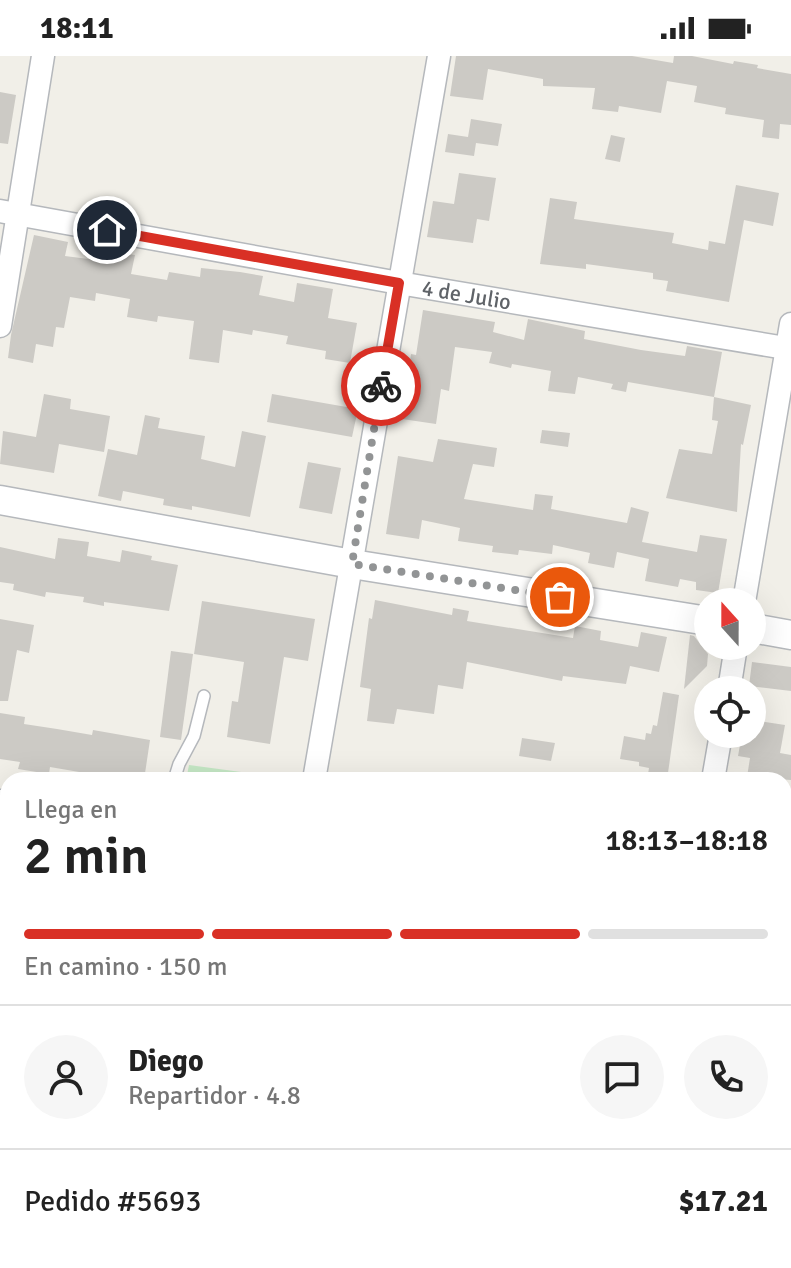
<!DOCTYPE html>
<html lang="es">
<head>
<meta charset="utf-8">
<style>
  body { margin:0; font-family:Signika,sans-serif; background:#f6f6f6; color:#222; height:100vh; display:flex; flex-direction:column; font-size:30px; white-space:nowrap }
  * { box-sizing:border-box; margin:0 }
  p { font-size:26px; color:#767676 }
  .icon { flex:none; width:44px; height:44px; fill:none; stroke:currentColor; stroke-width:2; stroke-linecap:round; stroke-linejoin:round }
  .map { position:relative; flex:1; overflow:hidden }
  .details { position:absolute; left:0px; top:716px; width:792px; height:496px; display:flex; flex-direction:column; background:#fff; border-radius:24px 24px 0 0; box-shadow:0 8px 32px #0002 }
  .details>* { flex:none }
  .needle { width:52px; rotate:339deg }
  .buttons { position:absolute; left:694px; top:532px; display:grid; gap:16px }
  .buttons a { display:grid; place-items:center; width:72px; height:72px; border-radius:50%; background:#fff; box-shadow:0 8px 32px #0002; font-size:40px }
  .pin { position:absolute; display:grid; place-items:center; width:68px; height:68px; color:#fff; margin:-34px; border:4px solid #fff; border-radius:50%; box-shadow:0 2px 8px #0007 }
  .courier { position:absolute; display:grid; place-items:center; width:80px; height:80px; margin:-40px; border:6px solid #d93025; border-radius:50%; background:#fff; color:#222; box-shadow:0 2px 10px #0007 }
  .head em { font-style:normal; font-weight:600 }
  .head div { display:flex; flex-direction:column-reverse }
  .head { display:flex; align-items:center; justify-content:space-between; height:136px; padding:0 24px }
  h1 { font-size:52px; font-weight:600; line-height:60px }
  .bar { display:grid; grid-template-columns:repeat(4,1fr); gap:12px 8px; align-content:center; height:96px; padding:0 24px }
  .bar i { height:10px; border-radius:6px; background:#e0e0e0 }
  .bar .selected { background:#d93025 }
  .bar p { grid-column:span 4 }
  .line { display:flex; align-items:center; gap:20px; padding:0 24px; border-top:2px solid #e0e0e0 }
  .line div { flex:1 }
  .round { display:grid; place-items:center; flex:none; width:84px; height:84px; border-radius:42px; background:#f6f6f6 }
  .status { display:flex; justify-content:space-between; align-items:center; height:56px; padding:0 40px; background:#fff; direction:ltr }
  .status svg { height:22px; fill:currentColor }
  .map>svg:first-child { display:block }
</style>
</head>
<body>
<div class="status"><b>18:11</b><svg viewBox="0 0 49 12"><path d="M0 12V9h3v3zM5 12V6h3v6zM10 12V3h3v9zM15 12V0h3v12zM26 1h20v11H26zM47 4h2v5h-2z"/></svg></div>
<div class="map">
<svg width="791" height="1212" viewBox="0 0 791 1212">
  <rect width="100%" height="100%" fill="#f1efe8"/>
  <polygon fill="#c5e8c5" points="189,709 271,720 270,724 186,724"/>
  <g fill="#cccac5">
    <polygon points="456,0 632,0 673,7 674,0 692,0 733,8 734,5 758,9 757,12 791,18 791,69 780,68 779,83 762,81 764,64 725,58 726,52 694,46 697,30 667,25 661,57 619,50 618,56 592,53 595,32 543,30 543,23 488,13 483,44 450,40"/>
    <polygon points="0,36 16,39 8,88 0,87"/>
    <polygon points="471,63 502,68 498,90 476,87 474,100 445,96 448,78 468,81"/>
    <polygon points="611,79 625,82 620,106 605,103"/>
    <polygon points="459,117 496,122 489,165 477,163 473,187 427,181 433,145 454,148"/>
    <polygon points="736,129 779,137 773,170 744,164 729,246 666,235 668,225 653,223 653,217 586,208 586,213 540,208 550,142 577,146 574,163 674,177 672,187 708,194 709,185 725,188"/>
    <polygon points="34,179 68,186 65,200 112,206 114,196 135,199 131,218 167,224 169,216 200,221 201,212 240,216 263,220 259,239 294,246 297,227 333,233 328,262 357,267 350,307 325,303 326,295 286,288 288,280 253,274 252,279 223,274 219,307 189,303 194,265 158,260 157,266 127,261 130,243 96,237 95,245 70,241 64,272 56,271 53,291 36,288 33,307 8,302 11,279"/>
    <polygon points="423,254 495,266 493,276 524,284 528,263 585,275 584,283 641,294 685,300 687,290 722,296 714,341 628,326 626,336 611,333 613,328 578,321 575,338 548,335 551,315 512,308 511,312 489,307 492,296 455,291 449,335 441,333 436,368 402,363 411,298 416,299"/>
    <polygon points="44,338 71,343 70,353 110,360 104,396 59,388 54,417 0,408 3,375 36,381"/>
    <polygon points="272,338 358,353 352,381 267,366"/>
    <polygon points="714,341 751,349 743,389 741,388 737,456 666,442 679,393 712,398 718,365 712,364"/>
    <polygon points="145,359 160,362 158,372 205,380 201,403 235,411 242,375 266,380 250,461 192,450 192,454 163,449 164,443 123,435 121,445 98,440 108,393 137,399"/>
    <polygon points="542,374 570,377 568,391 540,387"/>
    <polygon points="438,383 497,392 494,411 473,408 464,443 533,454 535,438 553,440 551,453 627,467 631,451 649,456 642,486 697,496 700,479 727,483 718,537 696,534 696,526 680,523 678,531 645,525 649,503 617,496 614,512 588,507 590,497 553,489 552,498 519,494 518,499 492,496 493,490 458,485 460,472 422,464 419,483 386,478 398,400 433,406"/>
    <polygon points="308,406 341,412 332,458 299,452"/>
    <polygon points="58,482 89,486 87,500 120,506 122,494 152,500 151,504 178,509 169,555 104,546 104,550 83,546 84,541 46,536 45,541 13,534 14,528 0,526 0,491 55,503"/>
    <polygon points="375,544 452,559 453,552 469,555 467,565 573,582 575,570 601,575 600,584 638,591 641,576 667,581 659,616 630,610 626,628 563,620 562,625 467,606 463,633 438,629 434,658 397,653 394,668 367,665 371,633 360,631 369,562 372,563"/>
    <polygon points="202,545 315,563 308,605 284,601 270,688 227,681 232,645 238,646 244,606 194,598"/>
    <polygon points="0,563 34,569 29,597 17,594 8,645 0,645"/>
    <polygon points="690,579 694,580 708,598 707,610 684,633"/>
    <polygon points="171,595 193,598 181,684 160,681"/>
    <polygon points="752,606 791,611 791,635 749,630"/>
    <polygon points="663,636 679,639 667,724 647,724 649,712 639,710 639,706 620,703 624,680 645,684 646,677 651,678 653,669 657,670"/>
    <polygon points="0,657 25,661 24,668 57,673 92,679 93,674 150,684 144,724 84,724 85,717 50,711 49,718 18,713 20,706 0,703"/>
    <polygon points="752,664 785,669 780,697 791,699 791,724 747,721 750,702 738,700 742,678 752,678"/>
    <polygon points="522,682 555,687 551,705 519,700"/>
  </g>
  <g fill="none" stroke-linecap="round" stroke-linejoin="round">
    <defs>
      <polyline id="service" points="174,724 179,708 194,680 204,640"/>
      <g id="minor">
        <path id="s1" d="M 0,155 L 399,227 L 791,293"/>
        <polyline points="0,270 43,0"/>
        <polyline points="744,546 791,268"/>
        <polyline points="729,634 736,590"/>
        <polyline points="314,724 439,0"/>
        <polyline points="713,724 721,678"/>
        <polyline points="0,745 8,746"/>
        <polyline points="784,883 791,884"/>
        <polyline points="0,1038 8,1039"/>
        <polyline points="784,1171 791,1172"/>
        <polyline points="234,1212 236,1204"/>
        <polyline points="631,1212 633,1204"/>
      </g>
      <g id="tertiary">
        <polyline points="0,444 352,508 708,565"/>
        <polyline points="752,572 791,579"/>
      </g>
    </defs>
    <use href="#service" stroke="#b5b8bc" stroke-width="14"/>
    <use href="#minor" stroke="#b5b8bc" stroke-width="25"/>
    <use href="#tertiary" stroke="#b5b8bc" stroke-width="31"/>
    <use href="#service" stroke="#fff" stroke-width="11"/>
    <use href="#minor" stroke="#fff" stroke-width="22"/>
    <use href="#tertiary" stroke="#fff" stroke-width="28"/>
  </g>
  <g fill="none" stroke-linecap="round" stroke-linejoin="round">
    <polyline stroke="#929495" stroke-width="8" stroke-dasharray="0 14.4" points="381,330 352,508 560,541"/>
    <polyline stroke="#d93025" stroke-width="10" points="107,174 399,227 381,330"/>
  </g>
  <g text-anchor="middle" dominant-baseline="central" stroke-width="6" stroke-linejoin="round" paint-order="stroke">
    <g font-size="22" fill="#5f6368" stroke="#fff">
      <text stroke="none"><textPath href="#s1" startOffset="474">4 de Julio</textPath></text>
    </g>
  </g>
</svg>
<div class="buttons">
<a><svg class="needle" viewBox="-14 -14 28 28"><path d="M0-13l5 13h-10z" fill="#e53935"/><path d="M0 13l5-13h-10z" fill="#767676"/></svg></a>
<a><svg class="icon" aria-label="locate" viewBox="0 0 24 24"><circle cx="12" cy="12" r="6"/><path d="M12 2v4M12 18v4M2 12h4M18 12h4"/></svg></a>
</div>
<div class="pin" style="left:560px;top:541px;background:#ea580c"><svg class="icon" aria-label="bag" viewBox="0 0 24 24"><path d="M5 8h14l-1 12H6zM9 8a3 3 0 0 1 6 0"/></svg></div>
<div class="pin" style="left:107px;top:174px;background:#1f2937"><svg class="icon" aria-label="home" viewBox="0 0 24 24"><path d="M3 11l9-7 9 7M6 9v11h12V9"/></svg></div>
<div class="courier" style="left:381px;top:330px"><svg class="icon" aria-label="bike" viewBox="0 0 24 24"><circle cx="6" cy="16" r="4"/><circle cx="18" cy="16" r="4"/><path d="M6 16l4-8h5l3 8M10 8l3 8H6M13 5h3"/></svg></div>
<section class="details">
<div class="head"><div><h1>2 min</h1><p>Llega en</p></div><em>18:13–18:18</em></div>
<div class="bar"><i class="selected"></i><i class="selected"></i><i class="selected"></i><i></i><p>En camino · 150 m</p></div>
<div class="line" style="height:144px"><a class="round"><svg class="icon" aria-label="person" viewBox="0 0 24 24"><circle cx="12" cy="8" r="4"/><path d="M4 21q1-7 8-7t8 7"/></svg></a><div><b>Diego</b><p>Repartidor · 4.8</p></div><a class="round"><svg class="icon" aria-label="chat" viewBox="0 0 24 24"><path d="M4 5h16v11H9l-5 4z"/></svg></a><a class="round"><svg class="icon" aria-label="phone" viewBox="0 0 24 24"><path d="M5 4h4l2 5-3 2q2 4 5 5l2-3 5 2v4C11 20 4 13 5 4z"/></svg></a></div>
<div class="line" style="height:104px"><div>Pedido #5693</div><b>$17.21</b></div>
</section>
</div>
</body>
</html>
